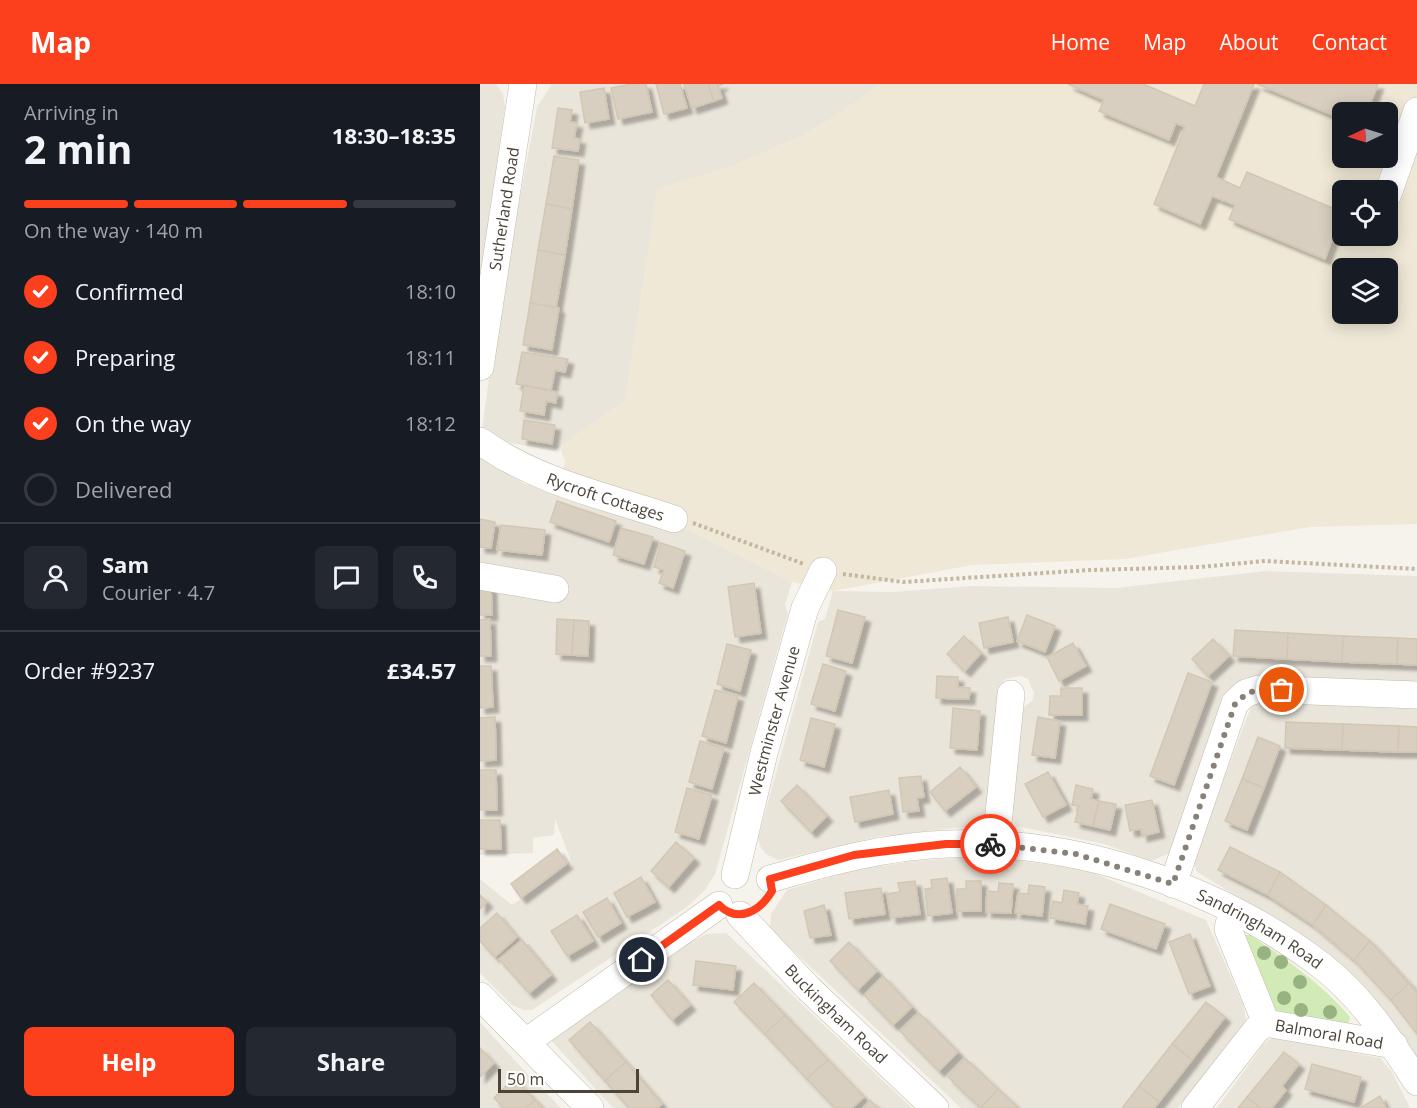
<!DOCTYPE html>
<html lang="en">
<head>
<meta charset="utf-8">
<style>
  body { margin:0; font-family:"Open Sans",sans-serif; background:#242831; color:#f1f3f6; height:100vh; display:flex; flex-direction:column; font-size:22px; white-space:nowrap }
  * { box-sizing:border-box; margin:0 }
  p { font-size:20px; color:#9ea1a6 }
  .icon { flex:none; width:33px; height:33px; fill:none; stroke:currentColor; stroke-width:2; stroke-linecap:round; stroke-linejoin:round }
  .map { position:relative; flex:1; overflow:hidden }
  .drawer { display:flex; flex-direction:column; background:#171b24; width:480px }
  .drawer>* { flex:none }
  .needle { width:39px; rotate:266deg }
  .tools { position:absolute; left:852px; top:18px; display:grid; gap:12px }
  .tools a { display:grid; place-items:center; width:66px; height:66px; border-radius:9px; background:#171b24; box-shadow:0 3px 15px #0003; font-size:30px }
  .scale { position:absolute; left:18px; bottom:15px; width:141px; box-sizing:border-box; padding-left:6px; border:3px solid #4b4439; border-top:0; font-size:16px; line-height:21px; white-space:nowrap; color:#4b4439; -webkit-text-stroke:4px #fff; paint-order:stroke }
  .pin { position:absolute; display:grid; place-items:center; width:51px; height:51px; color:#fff; margin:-26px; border:3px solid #fff; border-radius:50%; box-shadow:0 2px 6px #0007 }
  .courier { position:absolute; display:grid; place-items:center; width:60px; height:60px; margin:-30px; border:4px solid #fc3f1d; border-radius:50%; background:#fff; color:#222; box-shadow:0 2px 8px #0007 }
  .overview em { font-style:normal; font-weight:700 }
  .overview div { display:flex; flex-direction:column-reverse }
  .overview { display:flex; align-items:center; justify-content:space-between; height:102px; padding:0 24px }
  h1 { font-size:39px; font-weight:700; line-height:45px }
  .bar { display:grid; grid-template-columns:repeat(4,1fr); gap:9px 6px; align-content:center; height:72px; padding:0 24px }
  .bar i { height:8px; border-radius:4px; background:#363941 }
  .bar .on { background:#fc3f1d }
  .bar p { grid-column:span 4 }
  .line { display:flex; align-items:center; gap:15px; padding:0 24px; border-top:2px solid #363941 }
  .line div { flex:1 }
  .round { display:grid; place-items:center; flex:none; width:63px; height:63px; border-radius:9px; background:#242831 }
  ol { padding:0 24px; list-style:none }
  li { display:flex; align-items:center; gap:18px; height:66px }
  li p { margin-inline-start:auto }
  li .icon { padding:6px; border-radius:50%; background:#fc3f1d; color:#fff; stroke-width:4 }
  li:last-child { color:#9ea1a6 }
  li i { width:33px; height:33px; border:3px solid #363941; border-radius:50% }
  .primary-button { display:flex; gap:12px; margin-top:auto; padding:12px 24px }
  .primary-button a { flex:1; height:69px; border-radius:9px; background:#fc3f1d; color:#fff; font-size:24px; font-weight:700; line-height:69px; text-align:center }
  .primary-button a+a { background:#242831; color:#f1f3f6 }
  header { display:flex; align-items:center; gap:36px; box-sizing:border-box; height:84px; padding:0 30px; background:#fc3f1d; color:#fff }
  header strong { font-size:28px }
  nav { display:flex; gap:33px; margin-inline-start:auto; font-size:21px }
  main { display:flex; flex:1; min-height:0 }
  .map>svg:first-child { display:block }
</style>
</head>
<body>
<header>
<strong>Map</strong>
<nav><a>Home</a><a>Map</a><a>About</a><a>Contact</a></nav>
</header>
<main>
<section class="drawer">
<div class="overview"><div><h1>2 min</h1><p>Arriving in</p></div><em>18:30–18:35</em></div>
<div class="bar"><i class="on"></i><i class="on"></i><i class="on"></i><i></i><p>On the way · 140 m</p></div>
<ol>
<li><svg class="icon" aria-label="check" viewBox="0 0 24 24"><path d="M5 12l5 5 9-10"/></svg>Confirmed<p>18:10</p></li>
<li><svg class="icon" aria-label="check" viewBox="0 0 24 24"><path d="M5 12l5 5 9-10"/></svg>Preparing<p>18:11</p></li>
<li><svg class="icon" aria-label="check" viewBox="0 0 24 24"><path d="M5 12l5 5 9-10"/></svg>On the way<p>18:12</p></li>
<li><i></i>Delivered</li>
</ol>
<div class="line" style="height:108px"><a class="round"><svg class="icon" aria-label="person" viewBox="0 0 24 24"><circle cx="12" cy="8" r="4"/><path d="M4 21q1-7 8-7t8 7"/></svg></a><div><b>Sam</b><p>Courier · 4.7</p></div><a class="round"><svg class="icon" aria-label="chat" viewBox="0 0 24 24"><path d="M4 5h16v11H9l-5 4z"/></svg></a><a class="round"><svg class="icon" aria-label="phone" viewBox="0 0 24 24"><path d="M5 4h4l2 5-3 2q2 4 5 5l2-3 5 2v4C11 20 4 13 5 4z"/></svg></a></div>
<div class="line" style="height:78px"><div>Order #9237</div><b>£34.57</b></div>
<div class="primary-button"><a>Help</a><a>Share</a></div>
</section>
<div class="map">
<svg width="937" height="1024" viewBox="0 0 937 1024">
  <defs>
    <filter id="shadow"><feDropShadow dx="5.5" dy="5.5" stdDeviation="1.5" flood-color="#0004"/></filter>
  </defs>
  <rect width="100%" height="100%" fill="#f6f3ec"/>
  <g fill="#eae5da">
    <polygon points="0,0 16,0 23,10 25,23 0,195"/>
    <polygon points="72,0 402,0 345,39 317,54 253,82 178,105 145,317 74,367 1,353 17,236 57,23"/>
    <polygon points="0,374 45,400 132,412 186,435 312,498 305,521 308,529 235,790 225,806 207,823 52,926 44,926 32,921 0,889 0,795 32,821 88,781 91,785 93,782 75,735 74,751 53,754 53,769 0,771 0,505 76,496 76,491 0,478"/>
    <polygon points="786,487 937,492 937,601 777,594 690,769 671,777 624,760 536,742 532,731 542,625 553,616 554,609 548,595 540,592 525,595 519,608 509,738 504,741 402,752 298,776 286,770 280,762 278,754 338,538 345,535 353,507 413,508 492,502 635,504"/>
    <polygon points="779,616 937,622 937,973 902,928 775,824 716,787 714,772 771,623"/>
    <polygon points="499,772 604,785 726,836 763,920 766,936 698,1024 481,1024 290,845 291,830 307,806 367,788 426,778"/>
    <polygon points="246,849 432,1024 133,1024 68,953 188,869 227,850"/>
    <polygon points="0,938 38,980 81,1024 0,1024"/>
    <polygon points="793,953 900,974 912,988 930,1024 737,1024 784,960"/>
  </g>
  <path fill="#efe8d6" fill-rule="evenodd" d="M 402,0 L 937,0 L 937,440 L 830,443 L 645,475 L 492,481 L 353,507 L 312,498 L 186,435 L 81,394 L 85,377 L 80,363 L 145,317 L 178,105 L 253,82 L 317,54 L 345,39 ZM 862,28 L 908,28 L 908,74 L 862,74 ZM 862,106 L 908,106 L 908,152 L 862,152 ZM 862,184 L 908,184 L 908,230 L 862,230 Z"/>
  <path fill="#d2eab5" d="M 766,851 L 770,851 C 806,875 842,900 870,933 L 868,944 L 805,934 L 788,920 L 762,854 Z"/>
  <g fill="#d8cfc1" stroke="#d3c7b4" stroke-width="1.5" filter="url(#shadow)">
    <polygon points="151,0 166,0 172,28 138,35 131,4"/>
    <polygon points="176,0 200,0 207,24 184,30"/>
    <polygon points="204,0 228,0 234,17 212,24"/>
    <polygon points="228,0 243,0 238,2 242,14 234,17"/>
    <polygon points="588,0 663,0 715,22 724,0 774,0 736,93 760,104 767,88 862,128 845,175 749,135 755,121 732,112 720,140 674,120 705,43 696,39 689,56 619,27 624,16"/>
    <polygon points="777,0 898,0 887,28 862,28 862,35"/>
    <polygon points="124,4 129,35 105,39 100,8"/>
    <polygon points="78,24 92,26 90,38 97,39 94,54 100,55 98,67 72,64"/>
    <polygon points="74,72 99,76 92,125 66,120"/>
    <polygon points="66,120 92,125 85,171 58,166"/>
    <polygon points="58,166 85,171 76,224 50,219"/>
    <polygon points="50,219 79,224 72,266 43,261"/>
    <polygon points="42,268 88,275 85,288 75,286 71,306 36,300"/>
    <polygon points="44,302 77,308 76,319 66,317 64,331 40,327"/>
    <polygon points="44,336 75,341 72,360 42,355"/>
    <polygon points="77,417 136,437 129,458 70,438"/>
    <polygon points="0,435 15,438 11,464 0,463"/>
    <polygon points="21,441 65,446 62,471 17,466"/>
    <polygon points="141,444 173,453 164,480 133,471"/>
    <polygon points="181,459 205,467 193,504 179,499 184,486 174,483"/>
    <polygon points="274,499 281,549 255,553 248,503"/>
    <polygon points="11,502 12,531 0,531 0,503"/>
    <polygon points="358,526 385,533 372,579 346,572"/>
    <polygon points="547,531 575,542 565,568 537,557"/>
    <polygon points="528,533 533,558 504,564 499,539"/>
    <polygon points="10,535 11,572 0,572 0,536"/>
    <polygon points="77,535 94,536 92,571 76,570"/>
    <polygon points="94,536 109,537 108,572 92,571"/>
    <polygon points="755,546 808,549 807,575 753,572"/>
    <polygon points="808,549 863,552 862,578 807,575"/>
    <polygon points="484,552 501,569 485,587 467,570"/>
    <polygon points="863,552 918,554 917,580 862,578"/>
    <polygon points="918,554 937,555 937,581 917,580"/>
    <polygon points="733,555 749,572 728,592 712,575"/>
    <polygon points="593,559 606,582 579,597 567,573"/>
    <polygon points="247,560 271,566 260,607 237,600"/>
    <polygon points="343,580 366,587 355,627 331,620"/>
    <polygon points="0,582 11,582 13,623 0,624"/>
    <polygon points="708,589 732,598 694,701 670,692"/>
    <polygon points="457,592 478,593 478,603 490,604 489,615 456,614"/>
    <polygon points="581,604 602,604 602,631 569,631 570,612 581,612"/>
    <polygon points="235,606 258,612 246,659 222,652"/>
    <polygon points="473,624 500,627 497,666 470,664"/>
    <polygon points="15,633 16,676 0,677 0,634"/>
    <polygon points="558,633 580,637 575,674 552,671"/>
    <polygon points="331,634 355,640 344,683 320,676"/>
    <polygon points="806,638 863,640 862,666 805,664"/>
    <polygon points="863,640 919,642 918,668 862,666"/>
    <polygon points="919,642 937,643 937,668 918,668"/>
    <polygon points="778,653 800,662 784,704 762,695"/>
    <polygon points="220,657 244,664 232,705 209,698"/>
    <polygon points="480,683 496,703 465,727 450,708"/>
    <polygon points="0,686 16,686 17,726 0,726"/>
    <polygon points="568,688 586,721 563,733 545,700"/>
    <polygon points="441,692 444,713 437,714 439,727 423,728 419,694"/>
    <polygon points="762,695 784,704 767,746 745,737"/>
    <polygon points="317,701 347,732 331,748 301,717"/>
    <polygon points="596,701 613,705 611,715 619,717 613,742 595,738 599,722 592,721"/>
    <polygon points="207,704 232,711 219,755 195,748"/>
    <polygon points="409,706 413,730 375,738 370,713"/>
    <polygon points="672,716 679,748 662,752 661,745 650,747 645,721"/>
    <polygon points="619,717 636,720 630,746 613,742"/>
    <polygon points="0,736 20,736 21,765 0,765"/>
    <polygon points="196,758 214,774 189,803 171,787"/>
    <polygon points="750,763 800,788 788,811 738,786"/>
    <polygon points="77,765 87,779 41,814 31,800"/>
    <polygon points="800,788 846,821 833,841 788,811"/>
    <polygon points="161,793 175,818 147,833 134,809"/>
    <polygon points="467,794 472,829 448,832 445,805 452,804 451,796"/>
    <polygon points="435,797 440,830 411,834 407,810 420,808 418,799"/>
    <polygon points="486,797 501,797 501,827 477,827 477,805 486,805"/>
    <polygon points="519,799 533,800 531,829 506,828 507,807 518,808"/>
    <polygon points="549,801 565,803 562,832 535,829 538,809 548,810"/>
    <polygon points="401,804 405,830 369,835 365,809"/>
    <polygon points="584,806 599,809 597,820 608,822 605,840 570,834 573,817 582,819"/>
    <polygon points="0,811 7,818 0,825"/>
    <polygon points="127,814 141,839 118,853 103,828"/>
    <polygon points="630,820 685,840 676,865 621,845"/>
    <polygon points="344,821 351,851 330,854 324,827"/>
    <polygon points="846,821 890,857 874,876 833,841"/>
    <polygon points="17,829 37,853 15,873 0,857 0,844"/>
    <polygon points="97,831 113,857 87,872 71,847"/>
    <polygon points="710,850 730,902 709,910 689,858"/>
    <polygon points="42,856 71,891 49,909 19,875"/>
    <polygon points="890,857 929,899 911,916 874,876"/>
    <polygon points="369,858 397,887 378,906 350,877"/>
    <polygon points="216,877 256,882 253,906 213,901"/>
    <polygon points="403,892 432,923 413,941 384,911"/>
    <polygon points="188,896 210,921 192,936 171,911"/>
    <polygon points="274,899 305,931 285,950 254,918"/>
    <polygon points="929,899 937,909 937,950 911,916"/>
    <polygon points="726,918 745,933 712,976 692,960"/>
    <polygon points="439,929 478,968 459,987 420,947"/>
    <polygon points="305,931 348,976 327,995 285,950"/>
    <polygon points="110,938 146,978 125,997 89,956"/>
    <polygon points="692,960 712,976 679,1018 659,1002"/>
    <polygon points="0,964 14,979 0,993"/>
    <polygon points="804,968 819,980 802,1002 806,1006 792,1024 780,1024 767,1013"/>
    <polygon points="485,974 518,1005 501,1024 468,993"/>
    <polygon points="348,976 384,1013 372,1024 355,1024 327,995"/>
    <polygon points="146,978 182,1020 177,1024 149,1024 125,997"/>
    <polygon points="832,980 881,993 874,1018 825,1005"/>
    <polygon points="34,994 55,1016 46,1024 24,1024 14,1014"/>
    <polygon points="659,1002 679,1018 674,1024 642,1024"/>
    <polygon points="518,1005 539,1024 501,1024"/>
    <polygon points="900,1012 906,1024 880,1024"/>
    <polygon points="767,1013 780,1024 758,1024"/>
    <polygon points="55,1016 63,1024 46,1024"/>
    <polygon points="390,1016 398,1024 383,1024"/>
  </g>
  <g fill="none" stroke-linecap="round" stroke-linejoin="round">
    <defs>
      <g id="minor">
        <polyline points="908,110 937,27"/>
        <path id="s1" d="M 0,283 L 43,0"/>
        <path id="s2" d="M 0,357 C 56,398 129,413 194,435"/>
        <polyline points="0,492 75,505"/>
        <polyline points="516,760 531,610"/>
        <path id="s3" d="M 255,791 L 284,669 L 325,524 L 343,487"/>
        <path id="s4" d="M 290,795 C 348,778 407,762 468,760 C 598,755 739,803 842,882 C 882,913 910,956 937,998"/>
        <polyline points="693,800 755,619 766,609 779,605 937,611"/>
        <path id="s5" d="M 752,827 L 748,845 L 786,939 L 914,961"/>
        <path id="s6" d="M 260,831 L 328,904 L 455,1024"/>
        <polyline points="0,912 110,1024"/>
        <polyline points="46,958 239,821"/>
        <polyline points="715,1024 777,945 786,939"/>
      </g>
    </defs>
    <use href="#minor" stroke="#c2bbae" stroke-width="28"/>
    <g stroke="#c4b79f" stroke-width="4" stroke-dasharray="3 3" stroke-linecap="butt">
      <polyline points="213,439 324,480"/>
      <polyline points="363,490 423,498 610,486 720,483 785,477 937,485"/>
    </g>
    <use href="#minor" stroke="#fff" stroke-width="27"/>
  </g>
  <g fill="#97b381">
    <circle cx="784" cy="869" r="7"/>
    <circle cx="801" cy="878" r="7"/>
    <circle cx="820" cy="898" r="7"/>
    <circle cx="804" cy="914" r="7"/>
    <circle cx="821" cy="926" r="7"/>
    <circle cx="850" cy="928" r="7"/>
  </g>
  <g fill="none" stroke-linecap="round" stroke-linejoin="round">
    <path stroke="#878178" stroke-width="6" stroke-dasharray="0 10.8" d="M 510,760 L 596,770 L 693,800 L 755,620 C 772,603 780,605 802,606"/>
    <path stroke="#fc3f1d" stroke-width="8" d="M 162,876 L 239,821 C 258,840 280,827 292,807 L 290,795 L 374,771 L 466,760 L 510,760"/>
  </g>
  <g text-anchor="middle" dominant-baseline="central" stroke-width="4.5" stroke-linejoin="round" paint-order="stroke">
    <g font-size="16" fill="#4b4439" stroke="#fff">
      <text stroke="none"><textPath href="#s1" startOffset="160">Sutherland Road</textPath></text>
      <text stroke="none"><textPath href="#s2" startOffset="138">Rycroft Cottages</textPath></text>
      <text stroke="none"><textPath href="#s3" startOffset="159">Westminster Avenue</textPath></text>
      <text stroke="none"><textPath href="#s4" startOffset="510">Sandringham Road</textPath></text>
      <text stroke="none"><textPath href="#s6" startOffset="138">Buckingham Road</textPath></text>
      <text stroke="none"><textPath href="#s5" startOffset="184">Balmoral Road</textPath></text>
    </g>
  </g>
</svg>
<div class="tools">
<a><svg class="needle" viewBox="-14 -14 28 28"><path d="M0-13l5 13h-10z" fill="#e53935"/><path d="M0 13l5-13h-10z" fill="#9ea1a6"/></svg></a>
<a><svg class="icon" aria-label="locate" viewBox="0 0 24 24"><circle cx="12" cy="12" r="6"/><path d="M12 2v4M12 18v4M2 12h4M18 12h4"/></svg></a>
<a><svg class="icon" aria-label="layers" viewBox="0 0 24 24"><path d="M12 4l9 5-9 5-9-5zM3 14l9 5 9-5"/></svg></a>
</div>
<div class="scale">50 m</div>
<div class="pin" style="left:802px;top:606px;background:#ea580c"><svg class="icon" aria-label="bag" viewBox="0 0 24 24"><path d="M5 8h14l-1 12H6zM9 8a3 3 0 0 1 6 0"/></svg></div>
<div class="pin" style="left:162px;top:876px;background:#1f2937"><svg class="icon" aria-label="home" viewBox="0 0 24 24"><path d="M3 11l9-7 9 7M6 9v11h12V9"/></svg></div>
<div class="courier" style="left:510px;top:760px"><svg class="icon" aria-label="bike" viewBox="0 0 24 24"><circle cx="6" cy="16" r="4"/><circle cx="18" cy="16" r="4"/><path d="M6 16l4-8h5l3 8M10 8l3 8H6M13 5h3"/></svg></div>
</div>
</main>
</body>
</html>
